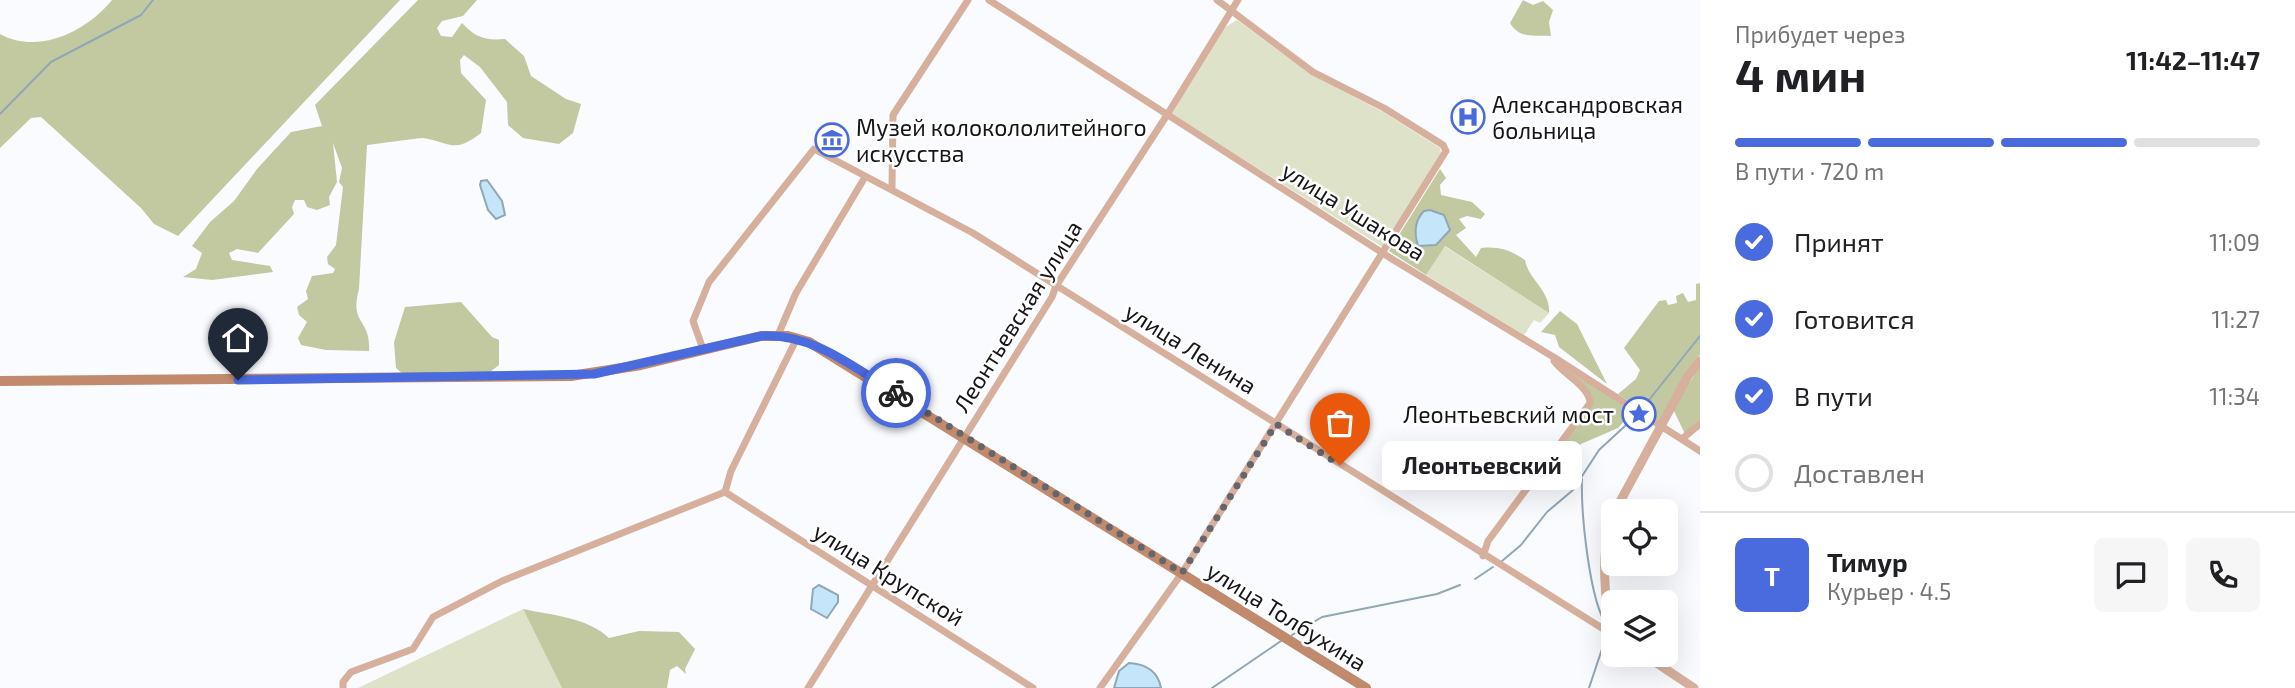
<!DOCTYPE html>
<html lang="ru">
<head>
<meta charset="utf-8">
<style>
  body { margin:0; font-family:"Exo 2",sans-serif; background:#f6f6f6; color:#202124; height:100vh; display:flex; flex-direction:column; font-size:26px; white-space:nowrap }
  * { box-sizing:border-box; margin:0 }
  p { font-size:23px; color:#757577 }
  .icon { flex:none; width:38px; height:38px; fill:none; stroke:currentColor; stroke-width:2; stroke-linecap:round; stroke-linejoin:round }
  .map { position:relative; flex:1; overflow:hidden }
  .drawer { display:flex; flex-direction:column; background:#fff; width:595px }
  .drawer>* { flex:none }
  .tools { position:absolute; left:1601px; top:499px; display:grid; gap:14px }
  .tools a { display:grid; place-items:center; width:77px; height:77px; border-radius:10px; background:#fff; box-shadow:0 7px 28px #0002; font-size:35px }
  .pin { position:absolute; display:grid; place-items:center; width:60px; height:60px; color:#fff; margin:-72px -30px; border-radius:50% 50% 50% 0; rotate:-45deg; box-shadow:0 0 7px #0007 }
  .pin .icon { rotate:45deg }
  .courier { position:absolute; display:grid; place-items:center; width:70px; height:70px; margin:-35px; border:5px solid #4a6bde; border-radius:50%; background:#fff; color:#222; box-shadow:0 2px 9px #0007 }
  .bubble { position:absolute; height:49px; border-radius:10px; background:#fff; box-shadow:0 7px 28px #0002; font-size:23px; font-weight:700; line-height:49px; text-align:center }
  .head em { font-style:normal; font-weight:700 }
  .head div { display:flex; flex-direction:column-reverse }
  .head { display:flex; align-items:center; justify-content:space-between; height:119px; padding:0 35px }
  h1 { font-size:46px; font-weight:700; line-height:52px }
  .bar { display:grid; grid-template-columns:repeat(4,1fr); gap:10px 7px; align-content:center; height:84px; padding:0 35px }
  .bar i { height:9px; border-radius:5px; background:#e0e0e0 }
  .bar .active { background:#4a6bde }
  .bar p { grid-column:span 4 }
  .line { display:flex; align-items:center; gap:18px; padding:0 35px; border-top:2px solid #e0e0e0 }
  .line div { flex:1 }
  .round { display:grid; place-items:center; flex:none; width:74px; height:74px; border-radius:10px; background:#f6f6f6 }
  ol { padding:0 35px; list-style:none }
  li { display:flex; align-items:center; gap:21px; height:77px }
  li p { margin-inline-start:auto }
  li .icon { padding:7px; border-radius:50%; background:#4a6bde; color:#fff; stroke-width:4 }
  li:last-child { color:#757577 }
  li i { width:38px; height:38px; border:4px solid #e0e0e0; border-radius:50% }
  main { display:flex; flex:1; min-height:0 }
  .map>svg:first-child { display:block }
</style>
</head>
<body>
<main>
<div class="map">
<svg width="1700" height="688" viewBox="0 0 1700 688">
  <rect width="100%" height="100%" fill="#fafbff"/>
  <g fill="#dee2c8">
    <polygon points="1237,20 1312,75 1383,112 1440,148 1441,153 1384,248 1172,114 1222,29"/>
    <polygon points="1444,246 1549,313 1540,323 1534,320 1524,335 1426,275"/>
    <polygon points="523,609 562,688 358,688"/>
  </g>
  <g fill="#c2c89f">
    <path d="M 112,0 L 400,0 L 178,236 L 154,224 L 141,208 L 41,117 L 31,118 L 0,148 L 0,34 C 38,55 86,32 112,0 Z"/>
    <path d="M 418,0 L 477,0 L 463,16 L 442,21 L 437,28 L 441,36 L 452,37 L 462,23 C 475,37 485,41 505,39 L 524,56 L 531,76 L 566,99 L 581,104 L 573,133 L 559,144 L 523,138 L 508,125 L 507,102 L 480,67 L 464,55 L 460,60 L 461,73 L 486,100 L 481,133 C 453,154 452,143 423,138 C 418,138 376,144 367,145 L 359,289 C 349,326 371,317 369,351 L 326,350 L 301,345 L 298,338 L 307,322 L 299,315 L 297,307 L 308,299 L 306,291 L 312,276 L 333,273 L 335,269 L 328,264 L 327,257 L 336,245 L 343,187 L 339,182 L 342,168 L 333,143 L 337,182 L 329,197 L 330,205 L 317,210 L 307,207 L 304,200 L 295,200 L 292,207 L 294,214 L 258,253 L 237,249 L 229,253 L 232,260 L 270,266 L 273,272 L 212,280 L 183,277 L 196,269 L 202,253 L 192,246 L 210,222 L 234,201 L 257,169 L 291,132 L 322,126 L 315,105 Z"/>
    <path d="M 1523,0 L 1533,5 L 1543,1 L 1553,10 L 1549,22 L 1551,36 C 1535,35 1519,39 1510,23 Z"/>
    <path d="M 1440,169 L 1446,178 L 1440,185 L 1441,195 L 1472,202 L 1485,214 L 1481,219 L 1467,216 L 1459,219 L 1466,228 L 1456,235 L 1476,257 L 1481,248 C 1499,246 1510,250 1525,260 C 1528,279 1551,291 1549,313 L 1445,246 L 1426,275 L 1389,251 Z"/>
    <polygon points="1700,283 1700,355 1685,374 1659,421 1618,394 1636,379 1640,370 1624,348 1659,301 1666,300 1668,305 1677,303 1676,296 1683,293 1688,302 1696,300 1696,284"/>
    <polygon points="461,302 492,337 499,340 499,365 490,372 403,374 396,368 394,342 405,307"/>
    <polygon points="1560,311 1577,324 1607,384 1559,347 1555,335 1541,332"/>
    <polygon points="1558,361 1625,407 1624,411 1629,416 1618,428 1581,444 1561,463 1549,462 1592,403"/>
    <polygon points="1700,366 1700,421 1685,434 1673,409"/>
    <path d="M 523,609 C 551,615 589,618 609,638 L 639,631 L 679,632 L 695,649 L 685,669 L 686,674 L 677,666 L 670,670 L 667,688 L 562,688 Z"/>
  </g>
  <g fill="#c4e5fa" stroke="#90a7b6" stroke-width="2">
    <polygon points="487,180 502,201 505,215 496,219 488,210 480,185 481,181"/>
    <path d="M 1430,210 L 1444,215 L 1450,230 L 1436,245 L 1418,246 C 1414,233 1414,221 1424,211 Z"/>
    <polygon points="819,585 838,595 838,602 827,618 811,609 813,589"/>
    <path d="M 1129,663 C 1146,664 1158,671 1161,688 L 1114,688 L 1119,671 Z"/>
  </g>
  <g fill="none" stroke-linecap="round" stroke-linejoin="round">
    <g stroke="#90a7b6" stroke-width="2">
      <polyline points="0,114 51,62 141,15 153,0"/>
      <polyline points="1641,410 1700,336"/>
      <path d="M 1582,479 C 1581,511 1589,603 1608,627"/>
      <polyline points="1502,561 1521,545 1547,512 1573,490 1599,450 1638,414"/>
      <polyline points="1475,579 1493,567"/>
      <polyline points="1292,635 1322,617 1437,594 1460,585"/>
      <polyline points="1212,688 1281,641"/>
      <polyline points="1589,688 1606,637"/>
    </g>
    <g stroke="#d6b09c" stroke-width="7">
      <polyline points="989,0 1392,259 1555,358 1700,451"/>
      <polyline points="892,187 893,115 968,0"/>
      <polyline points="778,335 796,293 865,177"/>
      <polyline points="703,349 693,321 709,282 814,149 973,233 1613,635"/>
      <polyline points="1682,439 1700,424"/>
      <polyline points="725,492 1033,688"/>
      <polyline points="725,492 731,471 797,338"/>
      <path d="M 1483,556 L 1488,541 L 1590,403 C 1590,387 1563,374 1554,361 L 1555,358"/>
      <polyline points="343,688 343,682 351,672 413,649 433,617 502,581 725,492"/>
      <polyline points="808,688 1052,297 1056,286 1167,115 1238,0"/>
      <polyline points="1100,688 1182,573 1446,151 1443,145 1384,108 1313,72 1217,0"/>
    </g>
    <g stroke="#d6b09c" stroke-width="9">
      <polyline points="1615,511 1688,376 1700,361"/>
      <path d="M 1614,515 C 1600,549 1603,601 1614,635"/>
      <polyline points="1643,654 1694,688"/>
    </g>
    <polyline stroke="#c18a6d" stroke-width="10" points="0,381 571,376 641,365 761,336 788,336 809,342 1366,688"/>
  </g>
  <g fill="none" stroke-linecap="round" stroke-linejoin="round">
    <polyline stroke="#66666a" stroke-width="7" stroke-dasharray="0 12.6" points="896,393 1182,573 1276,424 1340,465"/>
    <path stroke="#4a6bde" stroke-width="9" d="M 238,380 L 594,374 L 761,336 C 813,333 853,367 896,393"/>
  </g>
  <defs>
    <symbol id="hospital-ring" viewBox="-11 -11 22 22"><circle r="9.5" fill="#fff" stroke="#4a6bde" stroke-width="1.5"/><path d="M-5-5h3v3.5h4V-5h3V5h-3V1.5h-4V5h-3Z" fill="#4a6bde"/></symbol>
    <symbol id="museum-ring" viewBox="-11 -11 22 22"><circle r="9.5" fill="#fff" stroke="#4a6bde" stroke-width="1.5"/><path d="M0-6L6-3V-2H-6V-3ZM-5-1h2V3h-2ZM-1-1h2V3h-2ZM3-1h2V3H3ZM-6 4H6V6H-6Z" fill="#4a6bde"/></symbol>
    <symbol id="sight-ring" viewBox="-11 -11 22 22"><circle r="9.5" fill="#fff" stroke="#4a6bde" stroke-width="1.5"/><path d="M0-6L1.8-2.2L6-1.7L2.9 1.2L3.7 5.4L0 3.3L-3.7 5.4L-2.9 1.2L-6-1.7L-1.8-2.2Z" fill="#4a6bde"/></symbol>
  </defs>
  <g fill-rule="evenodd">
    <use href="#hospital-ring" x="1449" y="98" width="38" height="38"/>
    <use href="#museum-ring" x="813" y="121" width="38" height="38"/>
    <use href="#sight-ring" x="1620" y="395" width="38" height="38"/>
  </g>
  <g text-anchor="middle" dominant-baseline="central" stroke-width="5" stroke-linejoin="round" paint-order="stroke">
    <g font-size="23" fill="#161619" stroke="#fff" text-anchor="start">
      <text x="1492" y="104">Александровская<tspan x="1492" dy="26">больница</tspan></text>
      <text x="856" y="127">Музей колокололитейного<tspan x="856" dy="26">искусства</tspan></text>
      <text x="1614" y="414" text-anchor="end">Леонтьевский мост</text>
    </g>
    <g font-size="23" fill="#161619" stroke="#fff">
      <text transform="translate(1354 211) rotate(32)">улица Ушакова</text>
      <text transform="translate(1017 316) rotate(-58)">Леонтьевская улица</text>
      <text transform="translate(1191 348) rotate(32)">улица Ленина</text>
      <text transform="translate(889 574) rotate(32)">улица Крупской</text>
      <text transform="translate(1287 616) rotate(32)">улица Толбухина</text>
    </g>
  </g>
</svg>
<div class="tools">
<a><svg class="icon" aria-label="locate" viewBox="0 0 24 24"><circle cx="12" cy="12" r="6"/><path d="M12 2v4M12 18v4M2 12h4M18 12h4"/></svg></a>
<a><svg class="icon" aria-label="layers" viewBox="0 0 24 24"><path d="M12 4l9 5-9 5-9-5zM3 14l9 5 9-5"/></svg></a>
</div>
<div class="pin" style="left:1340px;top:465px;background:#ea580c"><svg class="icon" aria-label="bag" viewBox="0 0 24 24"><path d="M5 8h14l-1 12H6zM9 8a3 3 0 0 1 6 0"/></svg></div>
<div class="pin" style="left:238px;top:380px;background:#1f2937"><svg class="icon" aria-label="home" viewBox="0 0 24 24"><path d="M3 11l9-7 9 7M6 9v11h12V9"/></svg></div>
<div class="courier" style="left:896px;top:393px"><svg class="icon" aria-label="bike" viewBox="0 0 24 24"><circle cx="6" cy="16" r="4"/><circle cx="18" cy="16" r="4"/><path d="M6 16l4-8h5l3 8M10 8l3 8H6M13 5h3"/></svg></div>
<div class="bubble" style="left:1382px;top:441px;width:200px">Леонтьевский</div>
</div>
<section class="drawer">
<div class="head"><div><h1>4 мин</h1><p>Прибудет через</p></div><em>11:42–11:47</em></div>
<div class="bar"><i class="active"></i><i class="active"></i><i class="active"></i><i></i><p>В пути · 720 m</p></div>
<ol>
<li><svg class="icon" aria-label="check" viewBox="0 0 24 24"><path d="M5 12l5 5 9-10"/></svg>Принят<p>11:09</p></li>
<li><svg class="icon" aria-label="check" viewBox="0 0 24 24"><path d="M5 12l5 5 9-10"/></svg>Готовится<p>11:27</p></li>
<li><svg class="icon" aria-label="check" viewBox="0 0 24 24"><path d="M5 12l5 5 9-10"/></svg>В пути<p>11:34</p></li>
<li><i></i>Доставлен</li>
</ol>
<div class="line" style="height:126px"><b class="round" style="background:#4a6bde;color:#fff">Т</b><div><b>Тимур</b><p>Курьер · 4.5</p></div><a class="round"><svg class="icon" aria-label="chat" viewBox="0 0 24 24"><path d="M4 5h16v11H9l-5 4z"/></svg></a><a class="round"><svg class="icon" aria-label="phone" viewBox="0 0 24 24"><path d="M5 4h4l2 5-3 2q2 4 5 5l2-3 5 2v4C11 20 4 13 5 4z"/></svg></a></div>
</section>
</main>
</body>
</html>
